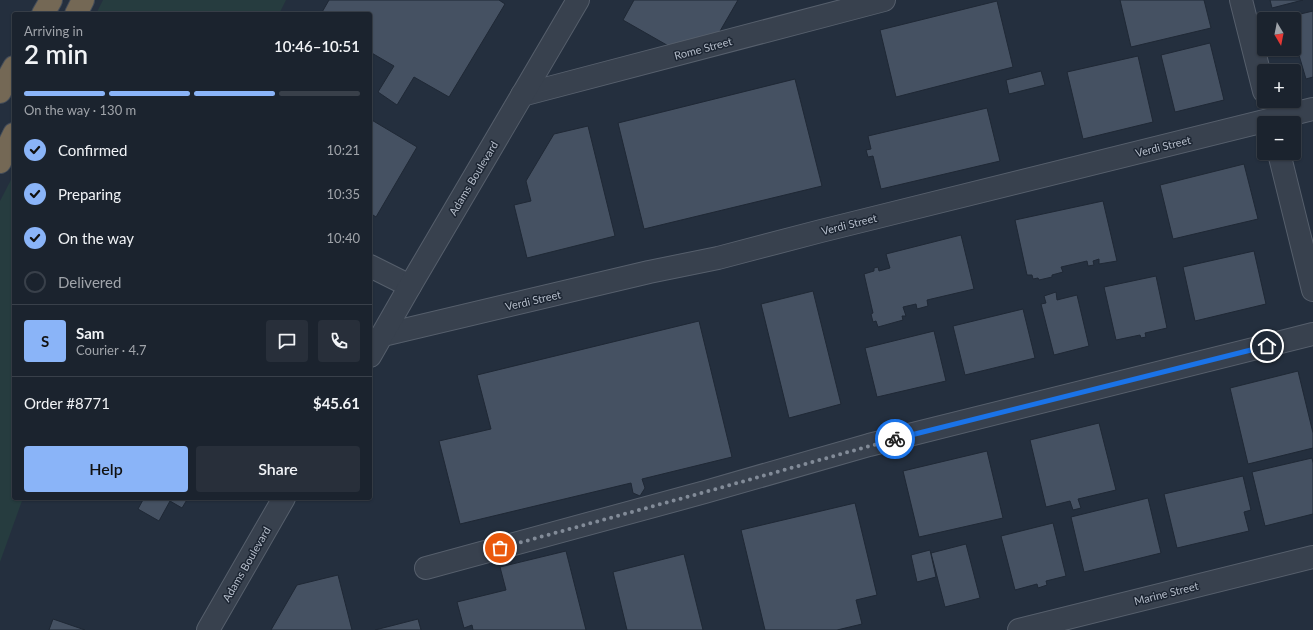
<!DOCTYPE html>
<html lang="en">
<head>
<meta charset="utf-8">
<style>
  body { margin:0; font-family:Lato,sans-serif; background:#282f3a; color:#f1f3f6; height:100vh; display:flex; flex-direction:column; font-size:15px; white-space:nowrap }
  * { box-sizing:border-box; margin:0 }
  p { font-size:13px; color:#a0a4aa }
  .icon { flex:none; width:22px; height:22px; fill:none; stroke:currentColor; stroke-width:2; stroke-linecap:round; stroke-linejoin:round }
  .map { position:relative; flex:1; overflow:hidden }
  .drawer { position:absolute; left:12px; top:12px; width:360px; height:488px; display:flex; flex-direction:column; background:#1b232e; border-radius:4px; box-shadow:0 1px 3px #0004,0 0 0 1px #39404a }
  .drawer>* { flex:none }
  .needle { width:26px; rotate:170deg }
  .tools { position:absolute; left:1257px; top:12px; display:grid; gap:8px }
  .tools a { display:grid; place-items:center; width:44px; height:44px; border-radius:4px; background:#1b232e; box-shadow:0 1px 3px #0004,0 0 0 1px #39404a; font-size:20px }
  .pin { position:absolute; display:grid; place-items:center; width:34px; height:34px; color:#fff; margin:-17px; border:2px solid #fff; border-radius:50%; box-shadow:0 1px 4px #0007 }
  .courier { position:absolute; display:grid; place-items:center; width:40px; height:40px; margin:-20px; border:3px solid #1a73e8; border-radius:50%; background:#fff; color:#222; box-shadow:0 1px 5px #0007 }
  .head em { font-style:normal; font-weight:600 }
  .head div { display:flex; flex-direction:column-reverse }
  .head { display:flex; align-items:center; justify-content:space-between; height:68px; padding:0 12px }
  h1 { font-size:26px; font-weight:600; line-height:30px }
  .bar { display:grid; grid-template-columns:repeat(4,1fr); gap:6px 4px; align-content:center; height:48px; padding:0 12px }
  .bar i { height:5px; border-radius:3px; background:#39404a }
  .bar .selected { background:#8ab4f8 }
  .bar p { grid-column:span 4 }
  .line { display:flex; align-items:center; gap:10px; padding:0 12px; border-top:1px solid #39404a }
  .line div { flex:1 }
  .round { display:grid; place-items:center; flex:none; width:42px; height:42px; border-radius:4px; background:#282f3a }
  ol { padding:0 12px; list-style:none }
  li { display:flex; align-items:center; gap:12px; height:44px }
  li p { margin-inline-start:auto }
  li .icon { padding:4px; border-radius:50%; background:#8ab4f8; color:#111; stroke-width:4 }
  li:last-child { color:#a0a4aa }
  li i { width:22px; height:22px; border:2px solid #39404a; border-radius:50% }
  .button { display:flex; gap:8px; margin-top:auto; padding:8px 12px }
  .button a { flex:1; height:46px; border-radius:4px; background:#8ab4f8; color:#111; font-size:16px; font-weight:600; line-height:46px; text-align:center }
  .button a+a { background:#282f3a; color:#f1f3f6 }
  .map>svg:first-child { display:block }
</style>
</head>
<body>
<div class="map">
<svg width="1313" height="630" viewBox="0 0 1313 630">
  <rect width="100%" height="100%" fill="#242f3e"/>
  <g fill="#263c3f">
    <polygon points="103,0 286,0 279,14 96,14"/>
    <polygon points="14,174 14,498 23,498 0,562 0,201"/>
  </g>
  <g fill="#455162" stroke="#1f2835">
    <polygon points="329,0 499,0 505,4 449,97 414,77 397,105 378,92 394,66 370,52 370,14 321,14"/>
    <polygon points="634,0 738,0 716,38 672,48 623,20"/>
    <polygon points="1120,0 1204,0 1211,28 1131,47"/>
    <polygon points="1270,0 1303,0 1272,8"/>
    <polygon points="997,1 1013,67 896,97 880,30"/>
    <polygon points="1313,11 1313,77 1306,79 1294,38 1294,19 1289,19 1288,17"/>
    <polygon points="1210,43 1224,100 1175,112 1161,55"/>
    <polygon points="1138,56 1153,122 1083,139 1067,72"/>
    <polygon points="1041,71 1045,85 1009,94 1006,80"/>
    <polygon points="795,79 822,186 644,229 618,123"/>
    <polygon points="987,108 1000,161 881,189 873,156 868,157 866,150 871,149 868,136"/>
    <polygon points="370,119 417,147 376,217 370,213"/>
    <polygon points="588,126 615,236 527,258 514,205 531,201 526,181 554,134"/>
    <polygon points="1244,164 1258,219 1173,239 1160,185"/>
    <polygon points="1103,201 1117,261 1099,264 1099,259 1093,261 1094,265 1088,266 1087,261 1061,267 1063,272 1052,275 1052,277 1039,280 1038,278 1033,279 1032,275 1027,275 1015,220"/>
    <polygon points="961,235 974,289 927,300 928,306 917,309 916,304 903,307 906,316 902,316 903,320 878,327 876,321 873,322 871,314 873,313 864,274 874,271 874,268 878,267 879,271 890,268 886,254"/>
    <polygon points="1254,251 1266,304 1195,321 1183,267"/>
    <polygon points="1156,276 1167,328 1145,333 1146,337 1141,338 1140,335 1116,340 1104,287"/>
    <polygon points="813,291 841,404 789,418 761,304"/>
    <polygon points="1056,292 1057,300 1077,295 1089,346 1054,355 1041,304 1046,303 1044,296"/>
    <polygon points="1023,309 1035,358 965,375 953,326"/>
    <polygon points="699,321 732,457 642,479 645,488 640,496 633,493 631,483 460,524 439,441 491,429 477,375"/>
    <polygon points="934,331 946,381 877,397 865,348"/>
    <polygon points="1298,371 1313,433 1313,448 1248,464 1230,388"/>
    <polygon points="1099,423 1116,490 1078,499 1081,508 1073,510 1070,501 1046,507 1030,440"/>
    <polygon points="987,451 1003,518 919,537 903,471"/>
    <polygon points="1312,458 1313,463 1313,514 1265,526 1252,472"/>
    <polygon points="1243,476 1251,510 1244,512 1249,531 1177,548 1164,494"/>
    <polygon points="144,498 188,498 182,508 170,501 159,521 138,509"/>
    <polygon points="1148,498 1161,553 1084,572 1071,517"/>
    <polygon points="855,503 877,595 856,600 862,624 837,630 765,630 741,530"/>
    <polygon points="1053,523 1066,576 1046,581 1047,585 1038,588 1037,584 1015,590 1001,536"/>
    <polygon points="966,544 980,598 945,607 931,553"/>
    <polygon points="930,550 936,577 917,582 911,555"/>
    <polygon points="566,551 586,630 473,630 472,625 464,628 457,602 506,590 500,567"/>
    <polygon points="684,554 703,630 627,630 613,572"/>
    <polygon points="338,575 352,630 271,630 297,585"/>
    <polygon points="53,619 85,630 49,630"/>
    <polygon points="418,619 421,630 375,630"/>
  </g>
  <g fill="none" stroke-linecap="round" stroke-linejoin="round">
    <defs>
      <g id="minor">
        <polyline points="1241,0 1264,91"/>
        <polyline points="522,95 884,0"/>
        <polyline points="1279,153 1313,290"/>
        <polyline points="370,266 410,286"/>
        <polyline points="383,335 649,272 718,258 821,231 1313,109"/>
        <polyline points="370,356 410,286 578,0"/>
        <polyline points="426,568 705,492 869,445 1313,334"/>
        <polyline points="208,630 284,498"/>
        <polyline points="1019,630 1313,557"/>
      </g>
      <g id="highway">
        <polyline points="43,14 51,0"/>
        <polyline points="76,14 83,0"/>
        <polyline points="0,92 14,67"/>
        <polyline points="0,162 14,134"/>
      </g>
    </defs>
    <use href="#minor" stroke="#565f6c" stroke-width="24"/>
    <use href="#highway" stroke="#434c59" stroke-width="24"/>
    <use href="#minor" stroke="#38414e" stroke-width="22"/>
    <use href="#highway" stroke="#746855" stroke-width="22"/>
  </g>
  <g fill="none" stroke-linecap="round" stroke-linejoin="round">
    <polyline stroke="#828b98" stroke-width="4" stroke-dasharray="0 7.2" points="500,548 705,492 895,439"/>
    <polyline stroke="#1a73e8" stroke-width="5" points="895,439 1267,346"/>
  </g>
  <g text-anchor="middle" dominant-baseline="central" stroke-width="3" stroke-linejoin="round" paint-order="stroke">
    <g font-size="11" fill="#b4bcc9" stroke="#1d2633">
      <text transform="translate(703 48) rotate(-15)">Rome Street</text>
      <text transform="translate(1163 146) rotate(-14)">Verdi Street</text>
      <text transform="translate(473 178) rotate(-59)">Adams Boulevard</text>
      <text transform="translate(849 224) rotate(-14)">Verdi Street</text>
      <text transform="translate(533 300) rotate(-13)">Verdi Street</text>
      <text transform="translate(246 564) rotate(-60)">Adams Boulevard</text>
      <text transform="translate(1166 593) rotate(-14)">Marine Street</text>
    </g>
  </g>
</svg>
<div class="tools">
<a><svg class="needle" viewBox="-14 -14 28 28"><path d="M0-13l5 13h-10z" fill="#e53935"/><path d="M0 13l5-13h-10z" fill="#a0a4aa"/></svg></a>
<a>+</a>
<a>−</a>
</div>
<div class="pin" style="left:500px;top:548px;background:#ea580c"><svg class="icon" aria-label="bag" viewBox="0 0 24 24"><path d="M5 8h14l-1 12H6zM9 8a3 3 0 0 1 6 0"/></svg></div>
<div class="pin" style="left:1267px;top:346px;background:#1f2937"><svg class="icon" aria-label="home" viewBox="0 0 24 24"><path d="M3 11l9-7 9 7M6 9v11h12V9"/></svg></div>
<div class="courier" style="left:895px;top:439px"><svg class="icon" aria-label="bike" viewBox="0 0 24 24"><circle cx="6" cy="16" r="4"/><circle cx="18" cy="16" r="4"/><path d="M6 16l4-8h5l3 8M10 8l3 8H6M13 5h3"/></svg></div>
<section class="drawer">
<div class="head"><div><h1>2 min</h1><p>Arriving in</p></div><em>10:46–10:51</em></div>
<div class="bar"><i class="selected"></i><i class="selected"></i><i class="selected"></i><i></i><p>On the way · 130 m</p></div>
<ol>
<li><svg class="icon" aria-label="check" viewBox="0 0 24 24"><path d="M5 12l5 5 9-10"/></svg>Confirmed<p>10:21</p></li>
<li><svg class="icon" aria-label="check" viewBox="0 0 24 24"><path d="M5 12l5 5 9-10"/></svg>Preparing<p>10:35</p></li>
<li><svg class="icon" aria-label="check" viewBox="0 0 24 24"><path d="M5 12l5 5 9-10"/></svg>On the way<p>10:40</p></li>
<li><i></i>Delivered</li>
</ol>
<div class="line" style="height:72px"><b class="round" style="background:#8ab4f8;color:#111">S</b><div><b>Sam</b><p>Courier · 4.7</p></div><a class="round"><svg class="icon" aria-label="chat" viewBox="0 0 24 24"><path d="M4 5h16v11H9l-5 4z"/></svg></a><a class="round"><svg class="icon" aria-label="phone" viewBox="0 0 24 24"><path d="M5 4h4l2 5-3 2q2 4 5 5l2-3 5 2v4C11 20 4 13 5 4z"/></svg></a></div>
<div class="line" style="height:52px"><div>Order #8771</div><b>$45.61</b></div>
<div class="button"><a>Help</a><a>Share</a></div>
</section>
</div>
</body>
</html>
